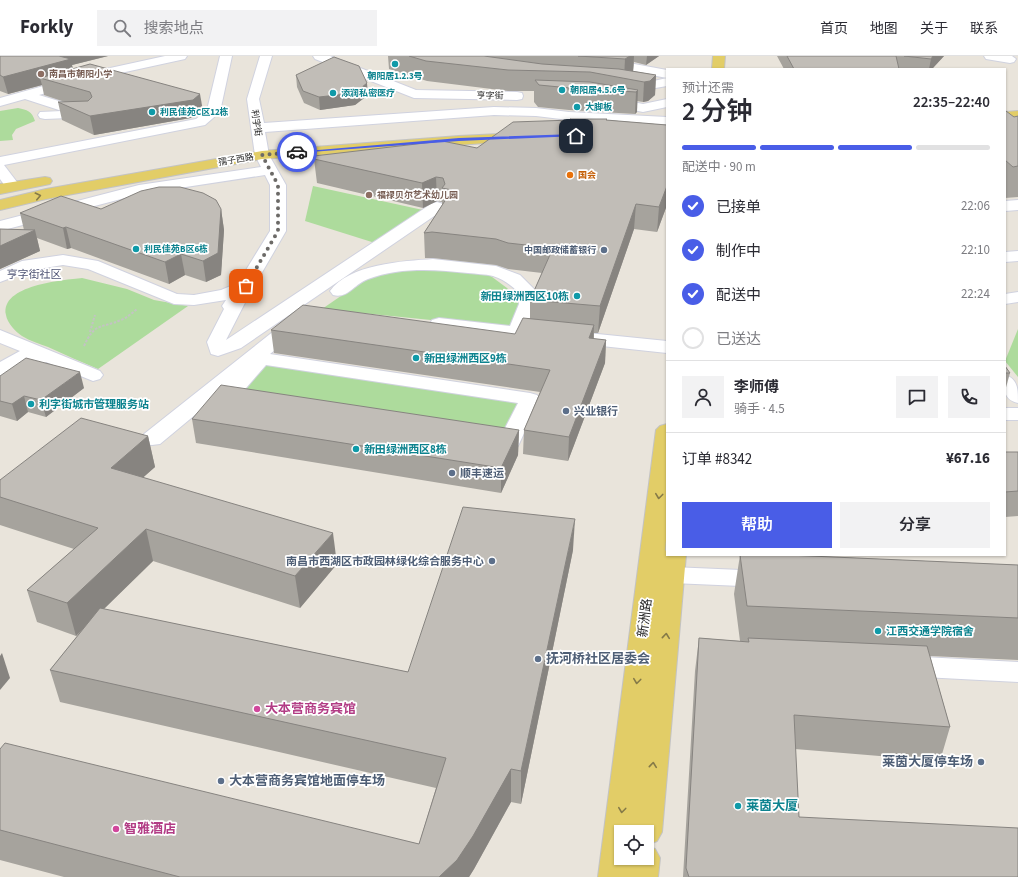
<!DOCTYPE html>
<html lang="zh">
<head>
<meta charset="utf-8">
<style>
  body { margin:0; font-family:"Source Sans 3","Noto Sans SC",sans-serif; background:#f2f2f3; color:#2b2b33; height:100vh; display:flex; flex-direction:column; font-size:15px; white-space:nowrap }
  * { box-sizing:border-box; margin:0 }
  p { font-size:13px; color:#7c7c81 }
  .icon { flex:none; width:22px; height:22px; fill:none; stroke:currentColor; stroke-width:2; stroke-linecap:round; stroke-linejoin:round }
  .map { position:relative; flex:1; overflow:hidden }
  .details { position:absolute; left:666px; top:12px; width:340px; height:488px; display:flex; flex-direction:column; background:#fff; border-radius:0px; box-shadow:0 1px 3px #0004 }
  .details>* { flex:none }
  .tools { position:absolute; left:614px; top:769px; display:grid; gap:8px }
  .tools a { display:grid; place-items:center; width:40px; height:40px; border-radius:0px; background:#fff; box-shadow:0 1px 3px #0004; font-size:20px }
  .pin { position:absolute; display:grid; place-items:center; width:34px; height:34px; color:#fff; margin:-17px; border-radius:8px; box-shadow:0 2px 6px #0006 }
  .courier { position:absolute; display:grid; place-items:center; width:40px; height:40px; margin:-20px; border:3px solid #495de7; border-radius:50%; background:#fff; color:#222; box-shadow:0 1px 5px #0007 }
  .summary em { font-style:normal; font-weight:600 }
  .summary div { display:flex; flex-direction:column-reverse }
  .summary { display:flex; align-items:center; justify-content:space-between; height:68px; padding:0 16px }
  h1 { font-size:26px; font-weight:600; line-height:30px }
  .bar { display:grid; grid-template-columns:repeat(4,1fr); gap:6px 4px; align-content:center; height:48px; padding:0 16px }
  .bar i { height:5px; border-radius:3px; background:#e1e1e2 }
  .bar .on { background:#495de7 }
  .bar p { grid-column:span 4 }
  .line { display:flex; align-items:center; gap:10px; padding:0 16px; border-top:1px solid #e1e1e2 }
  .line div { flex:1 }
  .round { display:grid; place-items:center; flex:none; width:42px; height:42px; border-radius:0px; background:#f2f2f3 }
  ol { padding:0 16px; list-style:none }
  li { display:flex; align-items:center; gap:12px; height:44px }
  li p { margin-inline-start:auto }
  li .icon { padding:4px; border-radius:50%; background:#495de7; color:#fff; stroke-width:4 }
  li:last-child { color:#7c7c81 }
  li i { width:22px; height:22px; border:2px solid #e1e1e2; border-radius:50% }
  .button { display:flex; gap:8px; margin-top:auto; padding:8px 16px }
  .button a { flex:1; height:46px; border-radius:0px; background:#495de7; color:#fff; font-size:16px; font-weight:600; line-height:46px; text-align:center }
  .button a+a { background:#f2f2f3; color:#2b2b33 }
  header { display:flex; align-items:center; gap:24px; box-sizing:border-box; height:56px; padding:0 20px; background:#fff; border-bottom:1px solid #e1e1e2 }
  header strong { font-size:19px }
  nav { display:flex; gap:22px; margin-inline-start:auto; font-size:14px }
  .search { width:280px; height:36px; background:#f2f2f3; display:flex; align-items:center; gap:10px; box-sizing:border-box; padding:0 14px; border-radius:0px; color:#7c7c81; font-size:15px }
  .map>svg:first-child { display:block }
</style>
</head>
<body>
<header>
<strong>Forkly</strong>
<div class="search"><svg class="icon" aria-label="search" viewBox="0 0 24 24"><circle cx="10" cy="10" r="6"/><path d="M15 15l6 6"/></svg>搜索地点</div>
<nav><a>首页</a><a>地图</a><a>关于</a><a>联系</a></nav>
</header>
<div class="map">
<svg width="1018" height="821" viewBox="0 0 1018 821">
  <rect width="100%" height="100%" fill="#e9e4db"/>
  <g fill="#addb9c">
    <path d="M 18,52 C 27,54 32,55 35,65 L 16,73 L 12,79 L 13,84 L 0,85 L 0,55 Z"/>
    <polygon points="313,130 423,154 375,187 305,165"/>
    <polygon points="437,212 488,218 507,232 521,246 511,272 322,253 370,220 397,216"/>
    <path d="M 82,222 L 127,233 L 154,244 L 188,250 L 98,313 C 82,306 65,299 48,291 C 40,288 30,285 22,280 C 16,276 7,267 6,259 C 0,229 63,224 82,222 Z"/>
    <polygon points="1018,273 1018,321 1005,305"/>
    <polygon points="261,303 528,343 508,386 228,342"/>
  </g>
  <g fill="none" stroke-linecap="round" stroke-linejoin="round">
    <defs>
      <g id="minor">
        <polygon points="165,0 187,0 185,3 107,20 39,39 92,55 94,58 92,61 45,63 40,62 38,59 40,56 62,55 25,43 0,50 0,42 101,14"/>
        <polygon points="220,0 232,0 220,56 205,69 4,109 20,130 17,133 12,135 7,133 0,123 0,101 196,63 207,54"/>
        <polygon points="260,0 272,0 259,43 264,67 494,51 536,52 569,56 667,61 667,69 569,64 536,60 494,59 265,76 269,99 286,129 286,175 249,239 226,284 431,148 437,146 443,148 445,151 443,154 241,292 218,300 211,298 207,286 224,253 222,250 226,244 194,249 174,248 88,213 63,209 32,214 0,226 0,215 22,205 63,199 98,205 177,238 194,239 221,234 238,227 270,175 270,129 265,119 140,138 0,175 0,165 139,129 261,111 255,99 247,43"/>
        <polygon points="313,0 330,0 416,34 517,36 522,37 523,40 522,43 517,44 414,42 315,3"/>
        <polygon points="566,0 591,0 667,14 667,22 572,4 568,3"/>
        <polygon points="984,0 1012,0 1016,3 1014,6 1010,7 986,3"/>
        <path d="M 667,22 L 667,30 C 652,33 638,35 623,32 L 621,29 L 623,26 L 649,26 Z"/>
        <polygon points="667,43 667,51 643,56 618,51 616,48 618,45 623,44 643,48"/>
        <polygon points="1018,144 1018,154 1005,155 1005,145"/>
        <polygon points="1018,195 1018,205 1005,206 1005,196"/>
        <path d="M 433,203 L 496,210 L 520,219 L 536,235 L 537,248 L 528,271 L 667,285 L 667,297 L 432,272 L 430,268 L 432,264 L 439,262 L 510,270 L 519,248 L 518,236 C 511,229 503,223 493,220 C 485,218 476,218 468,217 C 435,213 399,211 368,223 C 354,228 348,243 333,239 L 330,235 C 349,208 403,205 433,203 Z"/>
        <polygon points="1018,236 1018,246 1005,248 1005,238"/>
        <polygon points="296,261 303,263 305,267 303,271 270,298 530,337 537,339 540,343 519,388 516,393 508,394 487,390 484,385 487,380 495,379 501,380 518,347 266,309 240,339 248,341 251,345 248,349 241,351 220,346 217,342 219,339 160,388 152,389 144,388 141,383 144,378 289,263"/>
        <polygon points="0,274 100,315 103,319 100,323 93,325 46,306 7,329 0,331 0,306 20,295 0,287"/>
        <path d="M 1005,319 C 1018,323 1018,333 1018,347 C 1002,343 1005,333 1005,319 Z"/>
        <rect x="1005" y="352" width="13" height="12"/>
        <polygon points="672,511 766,515 775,517 778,523 775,529 766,531 672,527 663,525 660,519 663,513"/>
        <polygon points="904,600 1018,606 1018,626 904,620 894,617 891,610 894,603"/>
      </g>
      <g id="major">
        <polygon points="713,0 725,0 724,13 712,13"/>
        <polygon points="1018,55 1018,63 1005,64 1005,56"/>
        <polygon points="521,77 526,78 528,81 526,84 262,103 46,143 0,154 0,144 46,133 262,95 459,80"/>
        <polygon points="45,121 50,122 52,125 50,128 0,138 0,128"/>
        <polygon points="667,368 667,473 665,495 667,493 667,499 686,499 662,776 657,785 647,789 647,776 621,776 621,802 647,802 647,790 655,793 660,802 658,821 598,821 656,374 660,370"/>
      </g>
    </defs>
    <use href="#minor" stroke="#d0d2df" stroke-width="2"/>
    <use href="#major" stroke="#c3c3c3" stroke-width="2"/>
    <g stroke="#c3c3c3" stroke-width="2" stroke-dasharray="2.5 1.5" stroke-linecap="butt">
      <polyline points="90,276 95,259"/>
      <path d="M 84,290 C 95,266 100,273 121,264 C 127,262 132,257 137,253"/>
    </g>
    <use href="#minor" fill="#fff" fill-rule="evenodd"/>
    <use href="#major" fill="#e2cd67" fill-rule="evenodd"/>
  </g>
  <g fill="#a6a39d">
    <polygon points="0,0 108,0 72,9 73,13 203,55 196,61 94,79 62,64 58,46 65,46 44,39 42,29 8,38 0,35"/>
    <polygon points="388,0 659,0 646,9 634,6 633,15 656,19 655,39 648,45 643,46 637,45 637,56 635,58 569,54 538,51 534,46 534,35 508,35 427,25 389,13"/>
    <polygon points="777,0 944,0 932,13 784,13"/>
    <polygon points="296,19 368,39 355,49 320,54 304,47 297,31"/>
    <polygon points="1005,55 1014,61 1018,60 1018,141 1005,142"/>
    <polygon points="570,63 607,64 667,69 667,149 657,176 634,173 598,277 594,277 594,283 606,284 605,307 568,405 523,398 524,374 540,336 274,297 271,274 515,278 530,262 530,244 542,217 508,213 496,209 433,202 425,202 424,177 442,149 442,146 437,145 423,152 317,127 314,103 477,92 570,64"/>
    <polygon points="101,153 221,153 224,174 221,219 206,226 185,219 169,228 71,192 67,193 37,182 40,195 0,213 0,173 24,174 20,157"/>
    <polygon points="1005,310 1010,317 1005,335"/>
    <polygon points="0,320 84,332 46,361 28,356 17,365 0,360"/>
    <polygon points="192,363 519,374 518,399 501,437 196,387"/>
    <polygon points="148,380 155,411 143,421 337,508 300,552 153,505 104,553 408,616 573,494 521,748 511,746 474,813 469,821 64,821 0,804 0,693 419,788 436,732 60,646 50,614 82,574 76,580 37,566 27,534 74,493 0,469 0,424"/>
    <polygon points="1005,396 1018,396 1018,460 1005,461"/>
    <polygon points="740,499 787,499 1018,509 1018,604 930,600 950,671 940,705 795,693 799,761 1018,821 683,821 695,615 699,582 740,585 734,538"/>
  </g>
  <g fill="#878480">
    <polygon points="50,0 108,0 72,9 74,20 40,22 42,29 8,38 3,21"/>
    <polygon points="630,0 634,0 633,17 624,23 625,3"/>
    <polygon points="647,0 659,0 646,9"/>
    <polygon points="933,0 944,0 932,13 929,13 931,3"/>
    <polygon points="656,19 655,39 648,45 643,46 644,26"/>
    <polygon points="367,27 368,39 355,49 320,54 319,41"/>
    <polygon points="638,34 637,56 635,58 636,36"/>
    <polygon points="200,38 203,55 196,61 94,79 90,60"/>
    <polygon points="436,121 437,145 423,152 422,127"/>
    <polygon points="667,130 667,149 657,176 659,151"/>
    <polygon points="636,148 634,173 598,277 600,250"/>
    <polygon points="221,153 224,174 221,219 206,226 203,205"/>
    <polygon points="66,171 71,192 67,193 63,172"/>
    <polygon points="35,174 40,195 0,213 0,190"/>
    <polygon points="181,198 185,219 169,228 165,206"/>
    <polygon points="594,269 593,291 589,282"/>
    <polygon points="606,284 605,307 568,405 569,381"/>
    <polygon points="80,316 84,332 46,361 41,344"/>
    <polygon points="24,340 28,356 17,365 12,348"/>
    <polygon points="519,374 518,399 501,437 501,412"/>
    <polygon points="148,380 155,411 119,443 111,412"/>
    <polygon points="575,463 573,494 521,748 521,715"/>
    <polygon points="146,473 153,505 76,580 67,547"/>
    <polygon points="333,477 337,508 300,552 295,520"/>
    <polygon points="2,597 10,622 0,634 0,600"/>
    <polygon points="511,713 511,746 474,813 469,821 439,821"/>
  </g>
  <g fill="#c1bdb7" stroke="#878480">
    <polygon points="0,0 59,0 71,3 3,21 0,19"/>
    <polygon points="409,0 484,0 542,8 619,13 656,19 650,25 644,26 590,16 508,14 426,5"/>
    <polygon points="578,0 630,0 625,3"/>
    <polygon points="787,0 896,0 899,13 794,13"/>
    <polygon points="904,0 933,0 931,3"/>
    <polygon points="334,1 359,10 367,27 355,37 319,41 303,35 296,19"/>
    <polygon points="90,8 200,38 193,44 90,60 58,46 88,45 92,41 90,36 40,22"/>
    <polygon points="535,24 590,26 638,34 636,36 570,32 539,29"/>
    <polygon points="1005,55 1006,55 1014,61 1018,60 1018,110 1013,111 1005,104"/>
    <polygon points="570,63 607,63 606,64 667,69 667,130 659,151 636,148 600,250 530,244 553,192 508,187 496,183 432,176 424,177 452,134 442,132 445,128 443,122 436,121 422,127 314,103 314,100 442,85 477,92 513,66 572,64"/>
    <polygon points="159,131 180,131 203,137 216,144 221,153 218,197 203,205 181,198 165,206 66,171 63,172 20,157 61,140 101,153 141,135"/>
    <polygon points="0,173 35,174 0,190"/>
    <polygon points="303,249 515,278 523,262 594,269 589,282 606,284 569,381 524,374 550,314 271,274"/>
    <polygon points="26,302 80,316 41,344 24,340 12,348 0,345 0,320"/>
    <polygon points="1005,310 1010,317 1005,317"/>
    <polygon points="221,329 519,374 501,412 192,363"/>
    <polygon points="81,362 148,380 111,412 333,477 295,520 146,473 67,547 27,534 98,472 0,441 0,424"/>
    <polygon points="1005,396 1018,396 1018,435 1005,436"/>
    <polygon points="463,451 575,463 521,715 511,713 473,780 457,804 439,821 180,821 0,774 0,693 5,687 419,788 446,702 50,614 100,552 408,616"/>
    <polygon points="740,499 787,499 1018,509 1018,562 747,550"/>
    <polygon points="699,582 749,586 748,582 927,590 950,671 794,659 799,761 1018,772 1018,821 689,821 686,812"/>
  </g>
  <defs><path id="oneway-chevron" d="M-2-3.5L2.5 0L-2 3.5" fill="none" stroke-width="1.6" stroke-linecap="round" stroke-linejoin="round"/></defs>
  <g stroke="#857a48">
    <use href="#oneway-chevron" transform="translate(38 140) rotate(-13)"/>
    <use href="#oneway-chevron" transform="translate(659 440) rotate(97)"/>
    <use href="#oneway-chevron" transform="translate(666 580) rotate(-84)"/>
    <use href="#oneway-chevron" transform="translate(637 625) rotate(97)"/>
    <use href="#oneway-chevron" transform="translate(653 709) rotate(-84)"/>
    <use href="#oneway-chevron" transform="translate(622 754) rotate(97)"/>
  </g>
  <polygon fill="#495de7" points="576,78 578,80 459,85 297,97 295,96 459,82"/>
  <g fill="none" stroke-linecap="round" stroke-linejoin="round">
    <polyline stroke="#6c6a67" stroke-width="4" stroke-dasharray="0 7.2" points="246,230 278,175 278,129 262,99 297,96"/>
  </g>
  <g fill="#0f9aa8" stroke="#fff" stroke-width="1.5">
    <circle cx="395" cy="8" r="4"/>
    <circle cx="562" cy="34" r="4"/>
    <circle cx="333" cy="37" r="4"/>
    <circle cx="577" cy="51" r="4"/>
    <circle cx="152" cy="56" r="4"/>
    <circle cx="136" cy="193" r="4"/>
    <circle cx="577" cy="240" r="4"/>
    <circle cx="416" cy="302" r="4"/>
    <circle cx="31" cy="348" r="4"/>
    <circle cx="356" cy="393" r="4"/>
    <circle cx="878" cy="575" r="4"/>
    <circle cx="738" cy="750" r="4"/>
  </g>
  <g fill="#8d6e63" stroke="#fff" stroke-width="1.5">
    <circle cx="41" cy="18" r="4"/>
    <circle cx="369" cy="139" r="4"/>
  </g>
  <circle fill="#e8710a" stroke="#fff" stroke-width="1.5" cx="570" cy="119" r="4"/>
  <g fill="#5c6f8a" stroke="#fff" stroke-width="1.5">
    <circle cx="604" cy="194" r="4"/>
    <circle cx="566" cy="355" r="4"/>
    <circle cx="452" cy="417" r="4"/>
    <circle cx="492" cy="505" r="4"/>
    <circle cx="538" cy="603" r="4"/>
    <circle cx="981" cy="706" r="4"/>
    <circle cx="221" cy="725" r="4"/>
  </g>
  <g fill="#d1479c" stroke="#fff" stroke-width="1.5">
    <circle cx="257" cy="653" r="4"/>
    <circle cx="116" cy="773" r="4"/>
  </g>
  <g text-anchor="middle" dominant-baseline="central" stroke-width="3.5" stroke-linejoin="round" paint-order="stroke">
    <g font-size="9" font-weight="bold" fill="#785e54" stroke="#fff" text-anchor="start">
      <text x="49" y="18">南昌市朝阳小学</text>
      <text x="377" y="139">福禄贝尔艺术幼儿园</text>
    </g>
    <g font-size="9" font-weight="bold" fill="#0d838f" stroke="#fff" text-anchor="start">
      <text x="395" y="20" text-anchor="middle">朝阳居1.2.3号</text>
      <text x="570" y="34">朝阳居4.5.6号</text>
      <text x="341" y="37">添润私密医疗</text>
      <text x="585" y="51">大脚板</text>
      <text x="160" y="56">利民佳苑C区12栋</text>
      <text x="144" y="193">利民佳苑B区6栋</text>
    </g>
    <g font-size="9" fill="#282828" stroke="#fff">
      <text transform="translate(490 40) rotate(1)">亨字街</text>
      <text transform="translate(256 67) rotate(81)">利字街</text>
      <text transform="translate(236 104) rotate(-10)">孺子西路</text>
    </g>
    <g font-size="9" font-weight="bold" fill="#c56008" stroke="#fff" text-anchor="start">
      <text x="578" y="119">国会</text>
    </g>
    <g font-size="9" font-weight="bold" fill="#4e5e75" stroke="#fff" text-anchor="end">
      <text x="596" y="194">中国邮政储蓄银行</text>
    </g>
    <g font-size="11" fill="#4d5273" stroke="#fff">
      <text x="34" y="218">亨字街社区</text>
    </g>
    <g font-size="11" font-weight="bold" fill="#0d838f" stroke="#fff" text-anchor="start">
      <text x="569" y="240" text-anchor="end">新田绿洲西区10栋</text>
      <text x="424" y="302">新田绿洲西区9栋</text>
      <text x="39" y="348">利字街城市管理服务站</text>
      <text x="364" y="393">新田绿洲西区8栋</text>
      <text x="886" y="575">江西交通学院宿舍</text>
    </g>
    <g font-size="11" font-weight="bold" fill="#4e5e75" stroke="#fff" text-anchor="start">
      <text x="574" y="355">兴业银行</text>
      <text x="460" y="417">顺丰速运</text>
      <text x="484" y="505" text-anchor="end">南昌市西湖区市政园林绿化综合服务中心</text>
    </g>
    <g font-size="13" fill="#282828" stroke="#fff">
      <text transform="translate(645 562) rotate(-83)">新洲路</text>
    </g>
    <g font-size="13" font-weight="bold" fill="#4e5e75" stroke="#fff" text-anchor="start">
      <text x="546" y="603">抚河桥社区居委会</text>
      <text x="973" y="706" text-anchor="end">莱茵大厦停车场</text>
      <text x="229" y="725">大本营商务宾馆地面停车场</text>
    </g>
    <g font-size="13" font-weight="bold" fill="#b23c85" stroke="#fff" text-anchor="start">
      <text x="265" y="653">大本营商务宾馆</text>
      <text x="124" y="773">智雅酒店</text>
    </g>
    <g font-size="13" font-weight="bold" fill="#0d838f" stroke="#fff" text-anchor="start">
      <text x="746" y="750">莱茵大厦</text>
    </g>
  </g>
</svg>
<div class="tools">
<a><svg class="icon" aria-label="locate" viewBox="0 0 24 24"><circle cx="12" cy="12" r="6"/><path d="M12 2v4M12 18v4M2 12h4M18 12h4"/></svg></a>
</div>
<div class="pin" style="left:246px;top:230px;background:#ea580c"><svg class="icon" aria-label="bag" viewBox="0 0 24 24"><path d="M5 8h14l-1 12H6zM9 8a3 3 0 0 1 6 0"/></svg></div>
<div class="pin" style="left:576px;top:80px;background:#1f2937"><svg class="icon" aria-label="home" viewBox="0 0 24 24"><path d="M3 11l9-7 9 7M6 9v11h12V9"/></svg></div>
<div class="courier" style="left:297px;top:96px"><svg class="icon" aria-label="car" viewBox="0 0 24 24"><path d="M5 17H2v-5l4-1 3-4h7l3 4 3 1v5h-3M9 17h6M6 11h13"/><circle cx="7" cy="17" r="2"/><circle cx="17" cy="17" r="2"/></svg></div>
<section class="details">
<div class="summary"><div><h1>2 分钟</h1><p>预计还需</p></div><em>22:35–22:40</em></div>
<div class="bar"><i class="on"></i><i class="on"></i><i class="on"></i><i></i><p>配送中 · 90 m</p></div>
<ol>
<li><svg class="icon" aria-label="check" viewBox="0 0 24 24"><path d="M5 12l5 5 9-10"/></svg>已接单<p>22:06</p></li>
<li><svg class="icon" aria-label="check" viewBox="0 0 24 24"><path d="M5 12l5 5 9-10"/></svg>制作中<p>22:10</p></li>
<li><svg class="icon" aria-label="check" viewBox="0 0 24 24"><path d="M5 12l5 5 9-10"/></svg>配送中<p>22:24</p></li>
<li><i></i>已送达</li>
</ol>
<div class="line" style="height:72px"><a class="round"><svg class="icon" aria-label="person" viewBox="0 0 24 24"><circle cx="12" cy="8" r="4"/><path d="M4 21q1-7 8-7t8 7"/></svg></a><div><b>李师傅</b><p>骑手 · 4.5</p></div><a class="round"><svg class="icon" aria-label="chat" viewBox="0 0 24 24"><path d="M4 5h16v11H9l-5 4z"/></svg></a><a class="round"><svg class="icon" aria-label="phone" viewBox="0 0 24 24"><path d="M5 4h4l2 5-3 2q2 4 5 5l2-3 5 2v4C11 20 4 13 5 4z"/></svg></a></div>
<div class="line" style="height:52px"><div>订单 #8342</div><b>¥67.16</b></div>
<div class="button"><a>帮助</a><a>分享</a></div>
</section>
</div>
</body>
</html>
